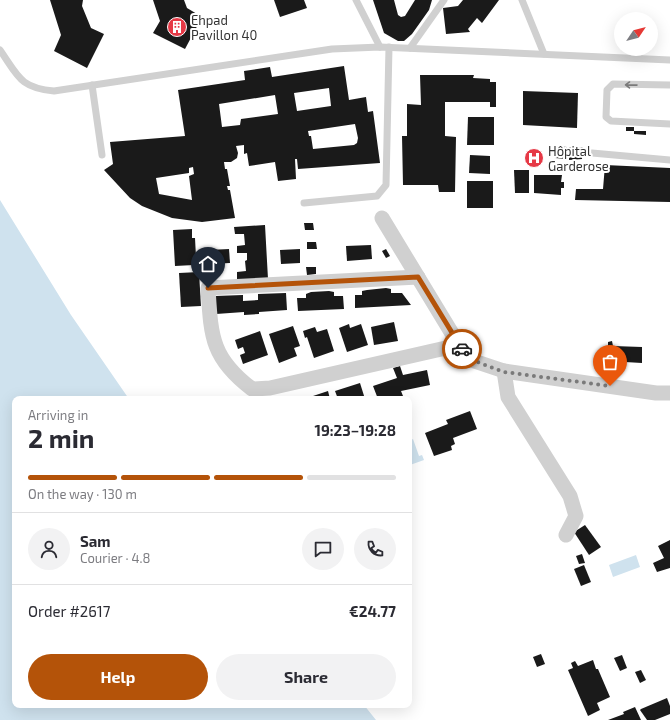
<!DOCTYPE html>
<html lang="en">
<head>
<meta charset="utf-8">
<style>
  body { margin:0; font-family:"Exo 2",sans-serif; background:#f2f2f3; color:#2b2b33; height:100vh; display:flex; flex-direction:column; font-size:15px; white-space:nowrap }
  * { box-sizing:border-box; margin:0 }
  p { font-size:13px; color:#7c7c81 }
  .icon { flex:none; width:22px; height:22px; fill:none; stroke:currentColor; stroke-width:2; stroke-linecap:round; stroke-linejoin:round }
  .map { position:relative; flex:1; overflow:hidden }
  .drawer { position:absolute; left:12px; top:396px; width:400px; height:312px; display:flex; flex-direction:column; background:#fff; border-radius:8px; box-shadow:0 4px 16px #0002 }
  .drawer>* { flex:none }
  .needle { width:26px; rotate:55deg }
  .tools { position:absolute; left:614px; top:12px; display:grid; gap:8px }
  .tools a { display:grid; place-items:center; width:44px; height:44px; border-radius:50%; background:#fff; box-shadow:0 4px 16px #0002; font-size:20px }
  .pin { position:absolute; display:grid; place-items:center; width:34px; height:34px; color:#fff; margin:-41px -17px; border-radius:50% 50% 50% 0; rotate:-45deg; box-shadow:0 0 4px #0007 }
  .pin .icon { rotate:45deg }
  .courier { position:absolute; display:grid; place-items:center; width:40px; height:40px; margin:-20px; border:3px solid #b45309; border-radius:50%; background:#fff; color:#222; box-shadow:0 1px 5px #0007 }
  .head em { font-style:normal; font-weight:700 }
  .head div { display:flex; flex-direction:column-reverse }
  .head { display:flex; align-items:center; justify-content:space-between; height:68px; padding:0 16px }
  h1 { font-size:26px; font-weight:700; line-height:30px }
  .bar { display:grid; grid-template-columns:repeat(4,1fr); gap:6px 4px; align-content:center; height:48px; padding:0 16px }
  .bar i { height:5px; border-radius:3px; background:#e1e1e2 }
  .bar .active { background:#b45309 }
  .bar p { grid-column:span 4 }
  .line { display:flex; align-items:center; gap:10px; padding:0 16px; border-top:1px solid #e1e1e2 }
  .line div { flex:1 }
  .round { display:grid; place-items:center; flex:none; width:42px; height:42px; border-radius:21px; background:#f2f2f3 }
  .primary-button { display:flex; gap:8px; margin-top:auto; padding:8px 16px }
  .primary-button a { flex:1; height:46px; border-radius:24px; background:#b45309; color:#fff; font-size:16px; font-weight:700; line-height:46px; text-align:center }
  .primary-button a+a { background:#f2f2f3; color:#2b2b33 }
  .map>svg:first-child { display:block }
</style>
</head>
<body>
<div class="map">
<svg width="670" height="720" viewBox="0 0 670 720">
  <rect width="100%" height="100%" fill="#fff"/>
  <g fill="#cfe2ee">
    <polygon points="0,200 71,315 129,399 15,399 15,705 364,705 376,720 0,720"/>
    <polygon points="413,439 419,456 422,455 424,460 410,465 409,441"/>
    <polygon points="636,555 640,567 613,577 609,565"/>
  </g>
  <g fill="#1a1a1a" fill-rule="evenodd">
    <polygon points="50,0 83,0 82,6 91,28 104,34 87,68 54,51 61,35"/>
    <polygon points="153,0 184,0 187,8 202,17 185,49 153,33 160,21"/>
    <polygon points="274,0 304,0 307,8 280,17"/>
    <polygon points="373,0 394,0 398,15 401,17 405,16 415,0 432,0 429,10 412,34 404,41 398,41 384,33"/>
    <polygon points="463,0 499,0 482,23 477,18 468,29 470,32 446,34 443,8 458,6"/>
    <path d="M 344,66 L 349,100 L 366,97 L 368,112 L 373,111 L 380,163 L 298,169 L 297,159 L 295,159 L 296,179 L 278,181 L 275,162 L 249,166 L 247,153 L 244,154 L 244,145 L 236,146 L 238,153 L 237,158 L 231,162 L 224,162 L 225,169 L 227,169 L 230,186 L 227,186 L 228,190 L 230,190 L 235,218 L 202,222 L 172,218 L 142,206 L 130,198 L 104,170 L 113,164 L 110,142 L 185,136 L 178,90 L 245,80 L 244,71 L 270,67 L 272,77 ZM 329,88 L 331,106 L 297,111 L 294,93 ZM 275,95 L 278,114 L 241,119 L 240,125 L 222,127 L 219,104 ZM 355,124 L 358,138 L 357,143 L 354,145 L 313,149 L 311,136 L 309,136 L 308,131 ZM 193,167 L 194,174 L 189,176 L 192,200 L 159,194 L 156,178 L 189,173 L 189,168 Z"/>
    <polygon points="420,75 474,75 473,78 490,79 490,82 496,82 496,107 490,107 490,102 445,102 445,136 456,137 455,192 439,192 438,185 403,185 402,136 407,136 407,104 421,105"/>
    <polygon points="523,91 578,93 577,128 523,125"/>
    <polygon points="468,117 494,117 494,145 467,145"/>
    <rect x="626" y="127" width="8" height="4"/>
    <polygon points="634,131 646,131 646,135 634,134"/>
    <polygon points="555,146 567,147 567,159 555,158"/>
    <polygon points="569,147 583,147 582,159 569,160"/>
    <polygon points="470,155 490,156 490,174 469,173"/>
    <polygon points="605,165 670,168 670,202 575,200 576,189 603,189"/>
    <polygon points="514,170 529,170 529,193 515,193"/>
    <polygon points="534,175 562,175 561,182 564,182 564,188 561,188 561,195 534,193"/>
    <rect x="467" y="181" width="26" height="27"/>
    <polygon points="304,223 313,223 314,230 305,230"/>
    <polygon points="265,225 268,279 237,279 237,272 246,271 245,261 247,260 247,253 237,253 237,246 245,245 244,234 235,234 234,227"/>
    <polygon points="192,229 192,238 195,238 196,257 193,258 194,265 175,266 173,230"/>
    <polygon points="307,242 316,242 317,249 307,249"/>
    <polygon points="371,245 372,259 347,261 346,246"/>
    <polygon points="229,249 230,263 210,264 209,250"/>
    <polygon points="300,249 300,263 281,264 280,250"/>
    <polygon points="386,249 390,256 386,258 382,251"/>
    <polygon points="306,267 316,267 316,274 307,275"/>
    <polygon points="199,272 201,306 181,307 179,273"/>
    <polygon points="386,288 391,289 391,293 402,293 411,305 355,308 355,295 362,295 362,291 367,290"/>
    <polygon points="329,291 334,292 334,296 343,296 344,309 298,311 297,298 306,298 306,294 311,292"/>
    <polygon points="286,293 287,310 259,312 259,314 244,315 244,312 216,314 215,296 243,295 243,301 258,300 258,294"/>
    <polygon points="394,322 398,341 374,345 371,327"/>
    <polygon points="349,324 350,328 361,324 368,345 347,352 339,328"/>
    <polygon points="293,326 300,346 294,348 297,356 279,363 269,334"/>
    <polygon points="315,327 317,332 327,329 334,351 314,358 307,337 305,338 303,331"/>
    <polygon points="260,331 268,355 243,364 240,355 245,353 243,347 238,349 235,340"/>
    <polygon points="612,341 613,346 642,347 642,363 608,361 608,342"/>
    <polygon points="400,366 403,375 427,370 430,385 401,391 403,396 395,399 378,399 373,386 397,378 393,368"/>
    <polygon points="360,383 365,399 338,399 335,391"/>
    <polygon points="328,391 330,399 304,399"/>
    <polygon points="470,411 477,429 453,438 455,444 451,446 452,450 434,456 425,433 448,424 446,420"/>
    <polygon points="585,525 601,547 589,555 574,532"/>
    <polygon points="670,540 670,568 657,572 653,563 664,558 658,546"/>
    <polygon points="582,554 585,563 579,564 576,556"/>
    <polygon points="584,565 591,582 581,586 574,569"/>
    <polygon points="541,654 545,664 537,667 533,657"/>
    <polygon points="622,655 627,668 620,671 614,658"/>
    <polygon points="593,660 596,669 598,669 610,697 597,703 600,710 588,716 568,670 573,668 571,663 575,661 578,666"/>
    <polygon points="641,670 646,680 640,683 635,672"/>
    <polygon points="667,698 670,706 670,714 655,720 647,720 640,710 641,709"/>
    <polygon points="635,707 641,720 608,720 624,714 623,712"/>
  </g>
  <g fill="none" stroke-linecap="round" stroke-linejoin="round">
    <g stroke="#d0d0d0" stroke-width="7">
      <polyline points="356,0 380,47"/>
      <polyline points="522,0 544,54"/>
      <polyline points="410,48 444,0"/>
      <path d="M 0,50 C 18,76 20,88 54,91 L 332,49 L 380,47 L 670,60"/>
      <polyline points="92,85 102,155"/>
      <polyline points="670,85 613,84 607,90 606,117 611,121 670,124"/>
      <polyline points="592,153 670,160"/>
      <polyline points="304,203 377,196 386,185 389,47"/>
    </g>
    <g stroke="#d0d0d0" stroke-width="15">
      <polyline points="382,218 459,345 471,360 504,371"/>
      <path d="M 418,277 L 208,288 C 211,336 211,358 252,389 L 270,388 L 459,345"/>
      <polyline points="566,535 576,516 570,496 508,397 504,371 656,393 670,393"/>
    </g>
  </g>
  <defs><path id="oneway-shaft" d="M-6 0H5M1.5-3L5.5 0L1.5 3" fill="none" stroke-width="1.6" stroke-linecap="round" stroke-linejoin="round"/></defs>
  <use stroke="#7a7a7a" href="#oneway-shaft" transform="translate(631 85) rotate(-179)"/>
  <g fill="none" stroke-linecap="round" stroke-linejoin="round">
    <polyline stroke="#7a7a7a" stroke-width="4" stroke-dasharray="0 7.2" points="462,349 472,360 504,372 610,386"/>
    <polyline stroke="#b45309" stroke-width="5" points="208,288 418,277 462,349"/>
  </g>
  <defs>
    <symbol id="building-disc" viewBox="-11 -11 22 22"><circle r="9.5" fill="#e63946" stroke="#fff"/><path d="M-4-6H4V6H1V3H-1V6H-4ZM-2.5-4.3h1.7v1.8h-1.7ZM.8-4.3h1.7v1.8H.8ZM-2.5-1h1.7V.8h-1.7ZM.8-1h1.7V.8H.8Z" fill="#fff"/></symbol>
    <symbol id="hospital-disc" viewBox="-11 -11 22 22"><circle r="9.5" fill="#e63946" stroke="#fff"/><path d="M-5-5h3v3.5h4V-5h3V5h-3V1.5h-4V5h-3Z" fill="#fff"/></symbol>
  </defs>
  <g fill-rule="evenodd">
    <use href="#building-disc" x="166" y="16" width="22" height="22"/>
    <use href="#hospital-disc" x="523" y="147" width="22" height="22"/>
  </g>
  <g text-anchor="middle" dominant-baseline="central" stroke-width="4" stroke-linejoin="round" paint-order="stroke">
    <g font-size="13" fill="#333" stroke="#fff" text-anchor="start">
      <text x="191" y="20">Ehpad<tspan x="191" dy="15">Pavillon 40</tspan></text>
      <text x="548" y="151">Hôpital<tspan x="548" dy="15">Garderose</tspan></text>
    </g>
  </g>
</svg>
<div class="tools">
<a><svg class="needle" viewBox="-14 -14 28 28"><path d="M0-13l5 13h-10z" fill="#e53935"/><path d="M0 13l5-13h-10z" fill="#7c7c81"/></svg></a>
</div>
<div class="pin" style="left:610px;top:386px;background:#ea580c"><svg class="icon" aria-label="bag" viewBox="0 0 24 24"><path d="M5 8h14l-1 12H6zM9 8a3 3 0 0 1 6 0"/></svg></div>
<div class="pin" style="left:208px;top:288px;background:#1f2937"><svg class="icon" aria-label="home" viewBox="0 0 24 24"><path d="M3 11l9-7 9 7M6 9v11h12V9"/></svg></div>
<div class="courier" style="left:462px;top:349px"><svg class="icon" aria-label="car" viewBox="0 0 24 24"><path d="M5 17H2v-5l4-1 3-4h7l3 4 3 1v5h-3M9 17h6M6 11h13"/><circle cx="7" cy="17" r="2"/><circle cx="17" cy="17" r="2"/></svg></div>
<section class="drawer">
<div class="head"><div><h1>2 min</h1><p>Arriving in</p></div><em>19:23–19:28</em></div>
<div class="bar"><i class="active"></i><i class="active"></i><i class="active"></i><i></i><p>On the way · 130 m</p></div>
<div class="line" style="height:72px"><a class="round"><svg class="icon" aria-label="person" viewBox="0 0 24 24"><circle cx="12" cy="8" r="4"/><path d="M4 21q1-7 8-7t8 7"/></svg></a><div><b>Sam</b><p>Courier · 4.8</p></div><a class="round"><svg class="icon" aria-label="chat" viewBox="0 0 24 24"><path d="M4 5h16v11H9l-5 4z"/></svg></a><a class="round"><svg class="icon" aria-label="phone" viewBox="0 0 24 24"><path d="M5 4h4l2 5-3 2q2 4 5 5l2-3 5 2v4C11 20 4 13 5 4z"/></svg></a></div>
<div class="line" style="height:52px"><div>Order #2617</div><b>€24.77</b></div>
<div class="primary-button"><a>Help</a><a>Share</a></div>
</section>
</div>
</body>
</html>
